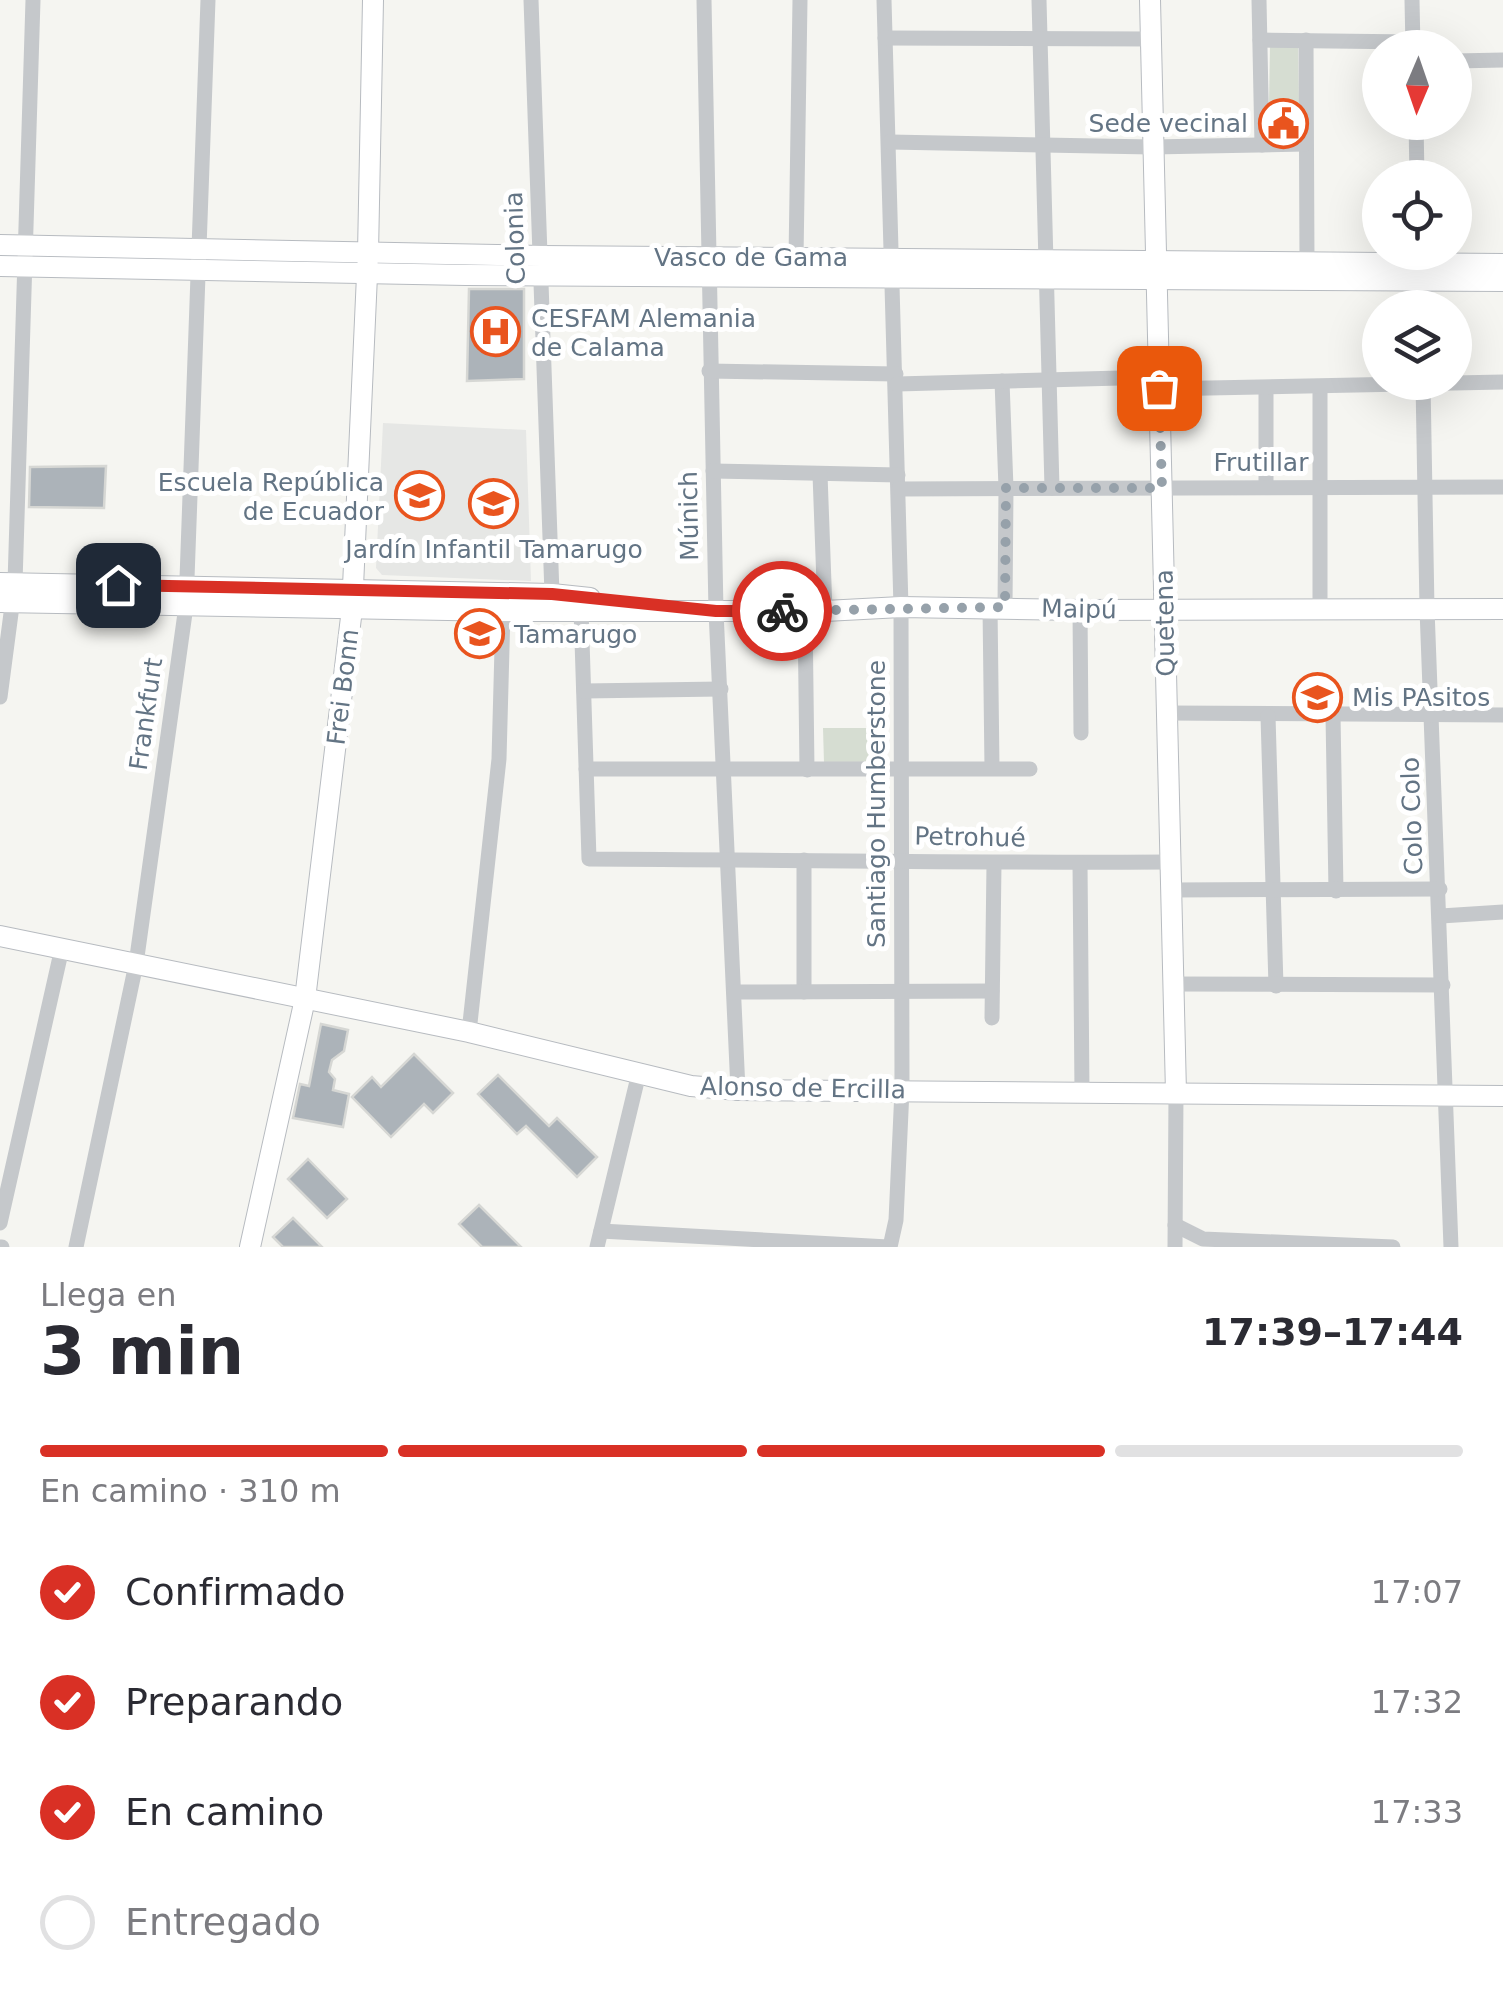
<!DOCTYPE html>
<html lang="es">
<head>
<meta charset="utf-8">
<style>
  body { margin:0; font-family:"DejaVu Sans",sans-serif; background:#f7f7f7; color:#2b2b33; height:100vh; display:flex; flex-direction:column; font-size:38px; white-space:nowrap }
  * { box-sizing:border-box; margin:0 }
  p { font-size:32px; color:#7c7c81 }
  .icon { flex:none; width:55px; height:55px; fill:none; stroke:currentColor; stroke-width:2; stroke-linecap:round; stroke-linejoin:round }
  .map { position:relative; height:1247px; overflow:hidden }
  .drawer { display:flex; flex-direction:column; background:#fff; flex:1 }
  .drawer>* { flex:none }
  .needle { width:65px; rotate:182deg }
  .fabs { position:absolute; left:1362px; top:30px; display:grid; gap:20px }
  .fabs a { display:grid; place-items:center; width:110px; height:110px; border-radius:50%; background:#fff; box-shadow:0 10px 40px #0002; font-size:50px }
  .pin { position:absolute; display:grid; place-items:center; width:85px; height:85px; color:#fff; margin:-42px; border-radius:20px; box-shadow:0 5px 15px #0006 }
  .courier { position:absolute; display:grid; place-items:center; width:100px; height:100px; margin:-50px; border:8px solid #d93025; border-radius:50%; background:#fff; color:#222; box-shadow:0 2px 12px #0007 }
  .overview em { font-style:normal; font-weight:700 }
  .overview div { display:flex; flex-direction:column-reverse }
  .overview { display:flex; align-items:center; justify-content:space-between; height:170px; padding:0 40px }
  h1 { font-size:65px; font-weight:700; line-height:75px }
  .bar { display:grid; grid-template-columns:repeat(4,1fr); gap:15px 10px; align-content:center; height:120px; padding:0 40px }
  .bar i { height:12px; border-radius:8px; background:#e1e1e2 }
  .bar .active { background:#d93025 }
  .bar p { grid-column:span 4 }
  ol { padding:0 40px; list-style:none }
  li { display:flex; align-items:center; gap:30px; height:110px }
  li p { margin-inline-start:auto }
  li .icon { padding:10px; border-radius:50%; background:#d93025; color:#fff; stroke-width:4 }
  li:last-child { color:#7c7c81 }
  li i { width:55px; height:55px; border:5px solid #e1e1e2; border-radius:50% }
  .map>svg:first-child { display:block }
</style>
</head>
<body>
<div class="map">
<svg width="1503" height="1247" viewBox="0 0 1503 1247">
  <rect width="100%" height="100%" fill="#f5f5f1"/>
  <polygon fill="#e6e7e5" points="383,423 526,430 531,581 382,575 376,568"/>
  <g fill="#d6ddd2">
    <polygon points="1270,45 1298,45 1299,104 1269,104"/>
    <polygon points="823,728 881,728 882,763 824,763"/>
  </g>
  <g fill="#acb3b9" stroke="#d6d7d4" stroke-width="2.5">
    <polygon points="1272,107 1295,107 1295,133 1273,133"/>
    <polygon points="469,289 524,289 524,379 467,381"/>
    <polygon points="106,466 104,508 29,507 30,467"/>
    <polygon points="321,1024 348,1030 344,1051 332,1060 329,1072 335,1079 333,1090 349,1094 343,1127 293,1118 300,1084 309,1086"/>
    <polygon points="414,1054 453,1093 433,1113 424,1104 391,1137 352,1097 372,1077 381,1087"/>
    <polygon points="498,1075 549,1126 557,1118 597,1157 577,1177 526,1126 517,1134 478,1094"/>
    <polygon points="308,1159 347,1199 327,1218 288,1179"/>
    <polygon points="479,1205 521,1247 482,1247 459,1224"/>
    <polygon points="293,1218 322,1247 283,1247 273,1237"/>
  </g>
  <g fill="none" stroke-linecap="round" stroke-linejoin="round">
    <defs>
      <g id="secondary">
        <polyline points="1150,0 1176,1093"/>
        <polyline points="0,245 541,256 1503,264"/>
        <polyline points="0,266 466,275 1503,281"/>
        <polyline points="0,583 552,594 590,598"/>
        <polyline points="0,602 503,611 825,611 901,607 1080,610 1503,609"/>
        <polyline points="0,936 469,1032 691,1086 738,1090 1503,1096"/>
        <polyline points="250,1247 305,999 352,609 368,253 373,0"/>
      </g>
    </defs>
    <use href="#secondary" stroke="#b7bbc0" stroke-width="22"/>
    <g stroke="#c5c8cb" stroke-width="15">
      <polyline points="531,0 552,594"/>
      <polyline points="704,0 716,611 738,1090"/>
      <polyline points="884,0 901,607 902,1090 896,1220 890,1247"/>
      <polyline points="1039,0 1052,488"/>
      <polyline points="1259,0 1262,145"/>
      <polyline points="1412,0 1413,48"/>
      <polyline points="885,38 1151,39"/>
      <polyline points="1260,40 1413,42"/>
      <polyline points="1306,40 1307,262"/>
      <polyline points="1455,61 1503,60"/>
      <polyline points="1416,122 1417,178"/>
      <polyline points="890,142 1152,147 1305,144"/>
      <polyline points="1419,252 1420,308"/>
      <polyline points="796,258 800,0"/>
      <polyline points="709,371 896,374"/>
      <polyline points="1002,381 1006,488 1005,607"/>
      <polyline points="1423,382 1427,609 1451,1247"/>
      <polyline points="897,384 1159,377"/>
      <polyline points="1320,387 1320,610"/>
      <polyline points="1266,388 1266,487"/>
      <polyline points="1159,389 1503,382"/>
      <polyline points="713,471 898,475"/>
      <polyline points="820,474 825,611"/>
      <polyline points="899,489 1503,487"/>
      <polyline points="990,607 992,768"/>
      <path d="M 581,609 L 589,859 C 783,860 977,863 1171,862"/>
      <polyline points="1080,610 1081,733"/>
      <polyline points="805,611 807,770"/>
      <polyline points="584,691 721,689"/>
      <polyline points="0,697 15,583 33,0"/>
      <polyline points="1167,713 1503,715"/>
      <polyline points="1333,715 1336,891"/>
      <polyline points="1268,716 1276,986"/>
      <polyline points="586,769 1030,769"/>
      <polyline points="804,860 804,992"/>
      <polyline points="1080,863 1082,1092"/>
      <polyline points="1171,890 1440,889"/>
      <polyline points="1441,916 1503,912"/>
      <polyline points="1173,984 1443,985"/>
      <polyline points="734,992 992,991"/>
      <polyline points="992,1018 994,864"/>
      <polyline points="469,1032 499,759 503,611"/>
      <polyline points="0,1223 62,948"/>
      <polyline points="1175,1225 1203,1239 1393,1247"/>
      <polyline points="601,1231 888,1247"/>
      <polyline points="0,1247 2,1247"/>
      <polyline points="76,1247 136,964 186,606 208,0"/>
      <polyline points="597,1247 639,1073"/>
      <polyline points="1175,1247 1176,1093"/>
    </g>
    <use href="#secondary" stroke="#fff" stroke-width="20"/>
  </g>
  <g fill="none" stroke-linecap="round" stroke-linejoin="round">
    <polyline stroke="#96a1aa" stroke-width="10" stroke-dasharray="0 18" points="782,611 1005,607 1006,488 1162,488 1159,388"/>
    <polyline stroke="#d93025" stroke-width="12" points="118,585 552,594 716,611 782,611"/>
  </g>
  <defs>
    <symbol id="civic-ring" viewBox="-11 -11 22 22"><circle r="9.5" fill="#fff" stroke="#e9541e" stroke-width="1.5"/><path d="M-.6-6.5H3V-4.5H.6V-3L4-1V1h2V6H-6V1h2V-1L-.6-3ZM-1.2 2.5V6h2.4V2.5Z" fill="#e9541e"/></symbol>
    <symbol id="hospital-ring" viewBox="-11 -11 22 22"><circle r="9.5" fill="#fff" stroke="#e9541e" stroke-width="1.5"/><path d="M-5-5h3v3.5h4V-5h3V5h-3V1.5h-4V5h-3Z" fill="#e9541e"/></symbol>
    <symbol id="school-ring" viewBox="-11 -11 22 22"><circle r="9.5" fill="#fff" stroke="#e9541e" stroke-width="1.5"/><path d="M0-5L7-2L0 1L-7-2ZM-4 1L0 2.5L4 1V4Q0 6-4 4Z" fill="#e9541e"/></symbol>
  </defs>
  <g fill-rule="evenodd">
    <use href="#civic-ring" x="1256" y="96" width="55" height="55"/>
    <use href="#hospital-ring" x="468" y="304" width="55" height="55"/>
    <use href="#school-ring" x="392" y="468" width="55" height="55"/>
    <use href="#school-ring" x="466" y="476" width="55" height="55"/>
    <use href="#school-ring" x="452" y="606" width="55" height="55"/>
    <use href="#school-ring" x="1290" y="670" width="55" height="55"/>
  </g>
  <g text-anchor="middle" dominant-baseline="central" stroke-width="10" stroke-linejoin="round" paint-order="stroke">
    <g font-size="25" fill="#637484" stroke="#fff" text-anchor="start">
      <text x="1248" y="123" text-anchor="end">Sede vecinal</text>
      <text x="531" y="318">CESFAM Alemania<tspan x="531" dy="29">de Calama</tspan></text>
      <text x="384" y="482" text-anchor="end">Escuela República<tspan x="384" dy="29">de Ecuador</tspan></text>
      <text x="494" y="549" text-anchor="middle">Jardín Infantil Tamarugo</text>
      <text x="514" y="634">Tamarugo</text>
      <text x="1352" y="697">Mis PAsitos</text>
    </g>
    <g font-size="25" fill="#637484" stroke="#fff">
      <text transform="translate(515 238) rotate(-92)">Colonia</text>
      <text x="751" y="257">Vasco de Gama</text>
      <text x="1261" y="462">Frutillar</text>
      <text transform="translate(689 516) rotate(-91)">Múnich</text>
      <text transform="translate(1079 609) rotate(1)">Maipú</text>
      <text transform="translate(1165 623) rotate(-91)">Quetena</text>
      <text transform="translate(343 687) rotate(-83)">Frei Bonn</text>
      <text transform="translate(146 714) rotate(-82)">Frankfurt</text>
      <text transform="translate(876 804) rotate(-90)">Santiago Humberstone</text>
      <text transform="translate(1412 816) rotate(-92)">Colo Colo</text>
      <text transform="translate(970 837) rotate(1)">Petrohué</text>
      <text transform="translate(803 1088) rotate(1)">Alonso de Ercilla</text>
    </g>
  </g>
</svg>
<div class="fabs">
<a><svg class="needle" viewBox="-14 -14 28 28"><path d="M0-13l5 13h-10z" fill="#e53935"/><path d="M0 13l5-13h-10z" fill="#7c7c81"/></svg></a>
<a><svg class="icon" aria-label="locate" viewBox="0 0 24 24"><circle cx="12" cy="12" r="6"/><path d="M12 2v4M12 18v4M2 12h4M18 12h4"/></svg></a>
<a><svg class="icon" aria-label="layers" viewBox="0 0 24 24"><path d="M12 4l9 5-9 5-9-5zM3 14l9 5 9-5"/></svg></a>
</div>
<div class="pin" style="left:1159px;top:388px;background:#ea580c"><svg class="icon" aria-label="bag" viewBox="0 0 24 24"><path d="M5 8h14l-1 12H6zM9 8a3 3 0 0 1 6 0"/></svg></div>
<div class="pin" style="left:118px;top:585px;background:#1f2937"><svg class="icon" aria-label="home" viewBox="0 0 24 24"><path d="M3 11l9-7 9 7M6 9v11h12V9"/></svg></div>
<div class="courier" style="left:782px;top:611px"><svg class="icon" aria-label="bike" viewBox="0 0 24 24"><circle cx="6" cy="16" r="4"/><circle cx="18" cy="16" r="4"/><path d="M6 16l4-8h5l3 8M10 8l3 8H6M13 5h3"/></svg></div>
</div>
<section class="drawer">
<div class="overview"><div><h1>3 min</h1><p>Llega en</p></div><em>17:39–17:44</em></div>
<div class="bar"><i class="active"></i><i class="active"></i><i class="active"></i><i></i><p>En camino · 310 m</p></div>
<ol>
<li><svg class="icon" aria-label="check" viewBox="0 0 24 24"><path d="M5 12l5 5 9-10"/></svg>Confirmado<p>17:07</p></li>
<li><svg class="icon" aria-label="check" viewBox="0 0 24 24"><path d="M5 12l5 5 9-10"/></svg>Preparando<p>17:32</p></li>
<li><svg class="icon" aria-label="check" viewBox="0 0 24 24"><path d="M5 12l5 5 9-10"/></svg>En camino<p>17:33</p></li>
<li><i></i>Entregado</li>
</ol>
</section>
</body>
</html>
